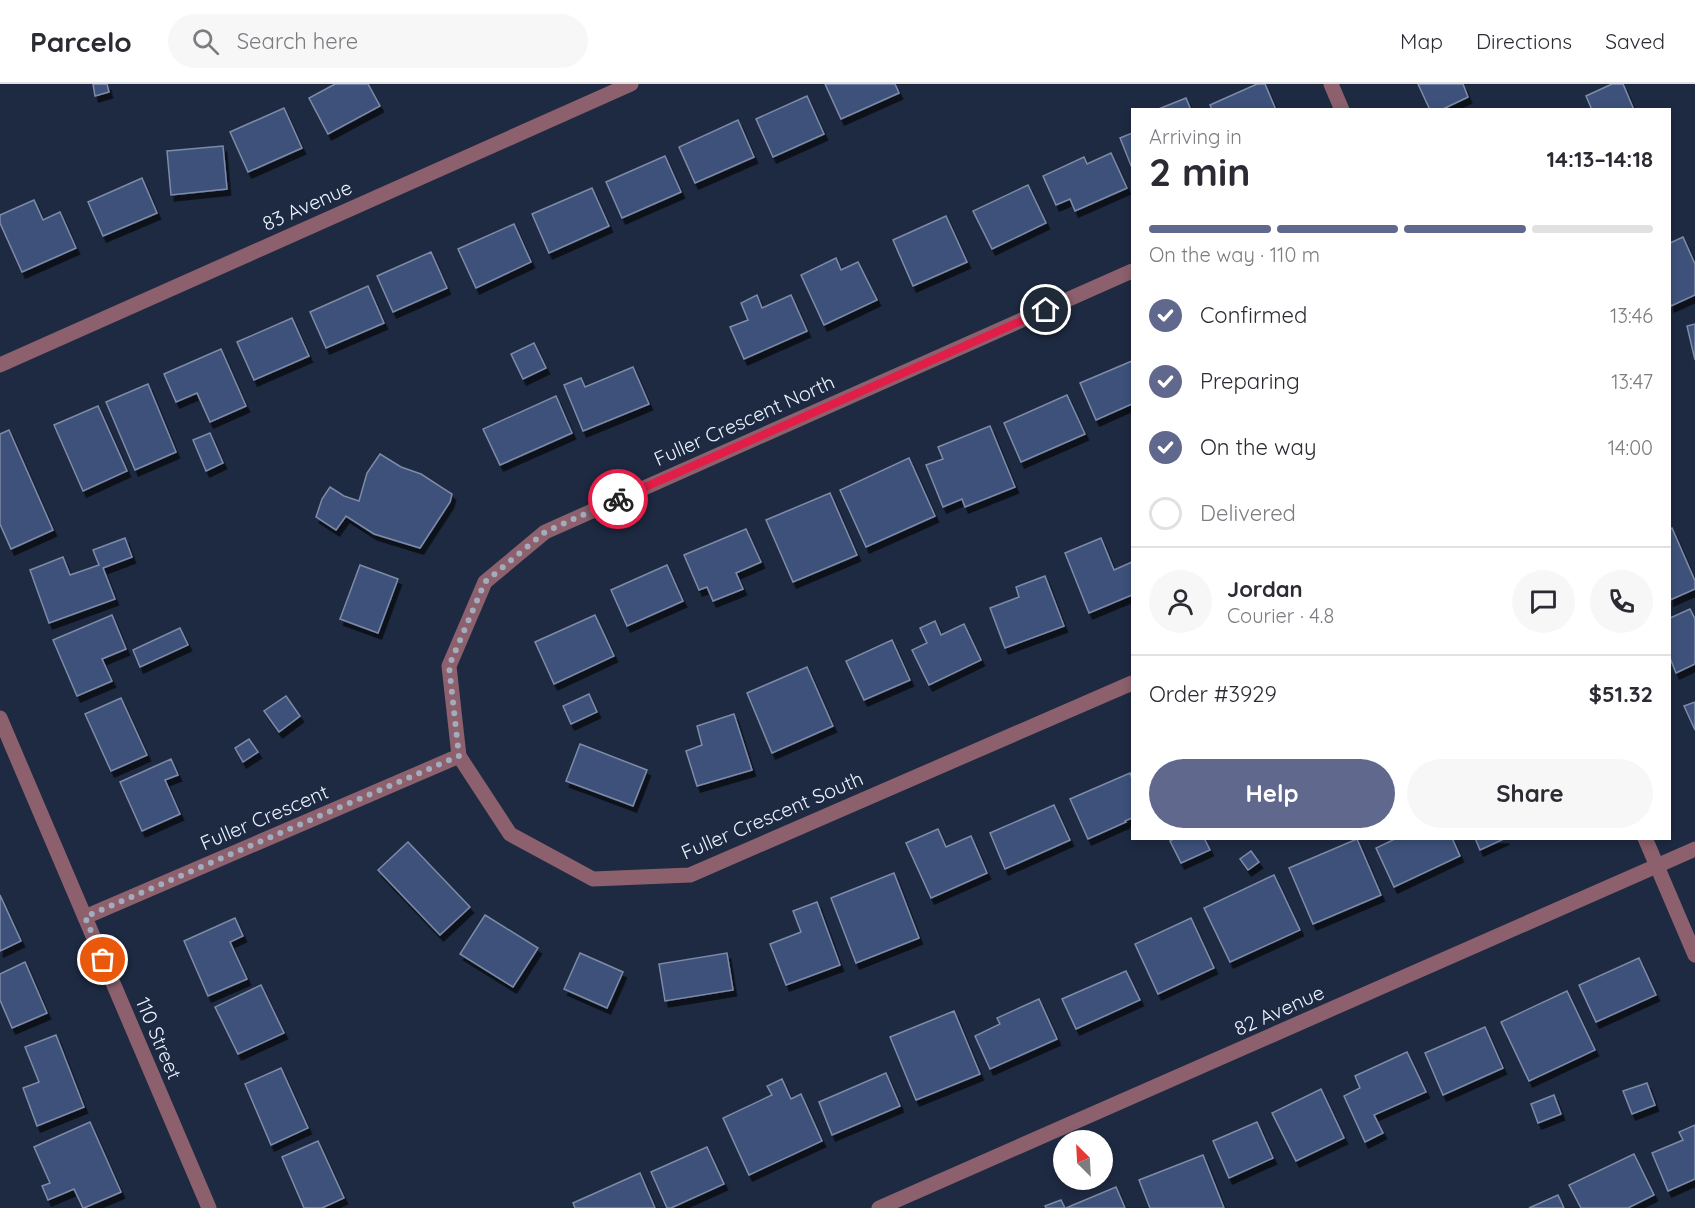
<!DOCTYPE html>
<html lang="en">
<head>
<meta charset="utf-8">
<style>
  body { margin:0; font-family:Quicksand,sans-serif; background:#f7f7f7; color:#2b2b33; height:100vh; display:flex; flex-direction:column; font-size:22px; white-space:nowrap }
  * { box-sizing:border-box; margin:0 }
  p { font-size:20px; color:#7c7c81 }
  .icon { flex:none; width:33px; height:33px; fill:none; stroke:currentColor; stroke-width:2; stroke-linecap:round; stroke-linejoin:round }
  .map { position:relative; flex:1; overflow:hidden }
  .panel { position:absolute; left:1131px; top:24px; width:540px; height:732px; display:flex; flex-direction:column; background:#fff; border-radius:0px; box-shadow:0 3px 9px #0003 }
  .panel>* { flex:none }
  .needle { width:39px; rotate:336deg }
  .controls { position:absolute; left:1053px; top:1046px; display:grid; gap:12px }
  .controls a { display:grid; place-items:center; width:60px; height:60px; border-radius:50%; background:#fff; box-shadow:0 3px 9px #0003; font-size:30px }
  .pin { position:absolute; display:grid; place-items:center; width:51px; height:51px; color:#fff; margin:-26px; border:3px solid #fff; border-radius:50%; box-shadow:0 2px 6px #0007 }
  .courier { position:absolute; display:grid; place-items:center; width:60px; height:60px; margin:-30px; border:4px solid #e11d48; border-radius:50%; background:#fff; color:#222; box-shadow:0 2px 8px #0007 }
  .headline em { font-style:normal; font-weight:700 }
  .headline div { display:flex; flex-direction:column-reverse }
  .headline { display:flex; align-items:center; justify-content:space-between; height:102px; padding:0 18px }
  h1 { font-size:39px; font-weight:700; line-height:45px }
  .bar { display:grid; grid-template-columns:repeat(4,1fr); gap:9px 6px; align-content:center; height:72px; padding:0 18px }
  .bar i { height:8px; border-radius:4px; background:#e1e1e2 }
  .bar .on { background:#60688e }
  .bar p { grid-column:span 4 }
  .line { display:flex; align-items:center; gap:15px; padding:0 18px; border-top:2px solid #e1e1e2 }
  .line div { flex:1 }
  .round { display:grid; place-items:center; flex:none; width:63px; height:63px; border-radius:32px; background:#f7f7f7 }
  ol { padding:0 18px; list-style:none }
  li { display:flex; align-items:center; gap:18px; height:66px }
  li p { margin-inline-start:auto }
  li .icon { padding:6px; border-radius:50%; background:#60688e; color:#fff; stroke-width:4 }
  li:last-child { color:#7c7c81 }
  li i { width:33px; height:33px; border:3px solid #e1e1e2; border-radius:50% }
  .cta { display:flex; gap:12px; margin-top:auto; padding:12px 18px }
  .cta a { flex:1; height:69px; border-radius:36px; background:#60688e; color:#fff; font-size:24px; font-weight:700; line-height:69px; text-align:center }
  .cta a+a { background:#f7f7f7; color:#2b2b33 }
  header { display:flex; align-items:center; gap:36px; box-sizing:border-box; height:84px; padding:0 30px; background:#fff; border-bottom:2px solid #e1e1e2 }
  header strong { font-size:28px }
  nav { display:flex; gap:33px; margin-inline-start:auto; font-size:21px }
  .search { width:420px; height:54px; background:#f7f7f7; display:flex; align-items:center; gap:15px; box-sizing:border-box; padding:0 21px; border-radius:33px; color:#7c7c81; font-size:22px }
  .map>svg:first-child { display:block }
</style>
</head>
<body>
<header>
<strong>Parcelo</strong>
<div class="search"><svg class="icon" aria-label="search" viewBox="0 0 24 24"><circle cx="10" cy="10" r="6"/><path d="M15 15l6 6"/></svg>Search here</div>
<nav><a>Map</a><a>Directions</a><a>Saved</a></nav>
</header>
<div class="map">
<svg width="1695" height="1124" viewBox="0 0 1695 1124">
  <defs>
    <filter id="shadow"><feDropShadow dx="3.5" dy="6" stdDeviation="0" flood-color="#0009"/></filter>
  </defs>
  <rect width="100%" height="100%" fill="#1e2a42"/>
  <g fill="#3e517a" stroke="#7d8ba8" stroke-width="1.5" filter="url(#shadow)">
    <polygon points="93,0 107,0 109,8 95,12"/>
    <polygon points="335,0 368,0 380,22 328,50 309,14"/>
    <polygon points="825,0 895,0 899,9 841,35"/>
    <polygon points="1257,0 1265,0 1276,26 1212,26 1210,21"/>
    <polygon points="1418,0 1463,0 1468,13 1441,26 1430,26"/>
    <polygon points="1612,0 1623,0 1634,26 1592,26 1586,12"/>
    <polygon points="807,12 824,50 773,73 756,35"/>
    <polygon points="1186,14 1191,26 1156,26"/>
    <polygon points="284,24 302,64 248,88 230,48"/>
    <polygon points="738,36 754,73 695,99 679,63"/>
    <polygon points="1132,49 1132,84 1120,54"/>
    <polygon points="223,62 227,105 171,111 167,67"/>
    <polygon points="1111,69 1127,104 1075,127 1070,115 1056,121 1043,92 1084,73 1087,80"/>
    <polygon points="665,72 681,108 622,134 606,98"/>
    <polygon points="142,94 157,129 103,152 88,118"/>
    <polygon points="1028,101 1046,139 992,165 973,127"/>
    <polygon points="592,104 609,142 549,169 532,130"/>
    <polygon points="34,116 43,136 60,128 76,164 22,188 0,139 0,131"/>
    <polygon points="946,132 967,178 913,202 893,156"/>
    <polygon points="514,140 531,178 476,204 458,165"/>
    <polygon points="1683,153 1695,180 1695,211 1671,222 1670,219 1670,159"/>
    <polygon points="431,168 447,204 393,228 377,192"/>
    <polygon points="836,174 841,186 858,178 877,216 824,241 801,191"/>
    <polygon points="368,202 384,239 326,264 310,228"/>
    <polygon points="757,211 762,224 791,211 807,247 744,275 730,243 748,236 741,219"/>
    <polygon points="292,234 309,272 254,296 237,258"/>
    <polygon points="1695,240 1695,276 1687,242"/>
    <polygon points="534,259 546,284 523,295 511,270"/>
    <polygon points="221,265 246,322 210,338 197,309 176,318 164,290"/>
    <polygon points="1132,277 1132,320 1096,336 1080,299"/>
    <polygon points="633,283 649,320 583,347 564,301 581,294 585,303"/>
    <polygon points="148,300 176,368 135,386 106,318"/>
    <polygon points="1067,311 1085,350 1021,378 1004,339"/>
    <polygon points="556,312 572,349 500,381 483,345"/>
    <polygon points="98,322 127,387 83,407 54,341"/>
    <polygon points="990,342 1015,403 965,423 962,415 943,423 926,381 943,375 938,363"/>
    <polygon points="9,346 53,446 11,465 0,440 0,350"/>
    <polygon points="210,349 223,379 206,387 193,356"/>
    <polygon points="380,370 401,383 421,390 452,410 450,418 420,464 374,450 346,432 336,446 316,433 322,415 330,403 344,412 359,417 367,389"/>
    <polygon points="909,374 935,432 866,463 840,406"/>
    <polygon points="830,409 857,471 793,498 766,436"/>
    <polygon points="1672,444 1695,497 1695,505 1670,516 1670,445"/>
    <polygon points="746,445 761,478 736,489 743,505 713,517 707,503 699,506 684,471"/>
    <polygon points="125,454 132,473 103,484 115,515 49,539 30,486 63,473 70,491 99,481 93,466"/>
    <polygon points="1101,454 1114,486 1132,478 1132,511 1089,529 1065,469"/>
    <polygon points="360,481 398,495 378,549 340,535"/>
    <polygon points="667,481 683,517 627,542 611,506"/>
    <polygon points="1045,492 1064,542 1005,564 990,524 1019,513 1016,503"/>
    <polygon points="1690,525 1695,535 1695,580 1676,589 1670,574 1670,534"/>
    <polygon points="112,531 126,565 102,575 112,597 77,612 53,556"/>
    <polygon points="595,531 614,572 554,600 535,558"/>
    <polygon points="935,537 941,551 964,540 981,576 929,601 912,566 927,559 920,544"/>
    <polygon points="180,544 188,561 140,583 133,566"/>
    <polygon points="892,556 910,596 864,616 846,577"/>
    <polygon points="807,583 833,642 772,669 747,609"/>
    <polygon points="589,610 597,628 571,640 563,622"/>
    <polygon points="286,612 300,632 279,648 264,627"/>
    <polygon points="121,614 147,671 111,687 85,630"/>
    <polygon points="1695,618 1695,646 1684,622"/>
    <polygon points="734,630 752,686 697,702 686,667 702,661 697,642"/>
    <polygon points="249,655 258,668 243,678 235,664"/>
    <polygon points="580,660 647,686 633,722 566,697"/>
    <polygon points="171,675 178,691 165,696 180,730 142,747 120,698"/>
    <polygon points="1130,689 1132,695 1132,734 1125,737 1126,738 1088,755 1070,715"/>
    <polygon points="1054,721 1070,756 1005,785 990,749"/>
    <polygon points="938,745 946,763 971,752 987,789 931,814 906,759"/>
    <polygon points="1175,754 1204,754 1210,766 1181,779 1170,757"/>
    <polygon points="1397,754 1452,754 1460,772 1394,803 1376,764"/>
    <polygon points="1475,754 1506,754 1480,766"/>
    <polygon points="1357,755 1381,811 1313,840 1289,784"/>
    <polygon points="408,758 470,823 440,851 378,786"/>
    <polygon points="1251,767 1259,778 1248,786 1240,775"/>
    <polygon points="894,789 919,854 856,879 831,814"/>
    <polygon points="1274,791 1300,846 1230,878 1204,824"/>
    <polygon points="0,811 21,857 0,867"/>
    <polygon points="817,818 840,881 786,901 770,860 801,848 793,827"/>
    <polygon points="485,831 538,864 513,903 460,870"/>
    <polygon points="235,834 243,852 230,858 247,895 208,912 184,857"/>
    <polygon points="1191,834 1214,884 1158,910 1135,860"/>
    <polygon points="580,869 623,888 607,924 564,905"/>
    <polygon points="727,869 733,906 665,917 659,880"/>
    <polygon points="1639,874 1656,911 1596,938 1579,901"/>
    <polygon points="25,878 47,929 12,944 0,916 0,890"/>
    <polygon points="1126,887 1140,916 1076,945 1062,915"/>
    <polygon points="261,901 284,949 238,970 215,923"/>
    <polygon points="1567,907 1595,966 1529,997 1501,938"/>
    <polygon points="1039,915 1057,955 990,985 975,952 1000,940 997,934"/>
    <polygon points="954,927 980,990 916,1016 890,953"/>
    <polygon points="1485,943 1503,984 1443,1011 1425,969"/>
    <polygon points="56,951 84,1023 37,1042 23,1004 39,998 25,963"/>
    <polygon points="1407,968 1426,1008 1374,1031 1383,1049 1365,1058 1344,1012 1360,1004 1355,992"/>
    <polygon points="281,984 308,1044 271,1061 245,1000"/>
    <polygon points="886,989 900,1022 832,1051 819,1018"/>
    <polygon points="782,995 791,1015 801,1010 822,1057 749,1091 723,1034 772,1011 767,1002"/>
    <polygon points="1647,999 1655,1021 1632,1030 1623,1007"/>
    <polygon points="1321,1005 1344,1054 1296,1077 1272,1029"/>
    <polygon points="1554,1011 1561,1030 1538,1039 1531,1020"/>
    <polygon points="90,1038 121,1108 84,1124 83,1124 74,1105 48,1116 42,1102 50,1099 34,1063"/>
    <polygon points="1257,1038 1273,1074 1229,1094 1213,1057"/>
    <polygon points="1695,1041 1695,1095 1668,1107 1652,1069 1683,1056 1679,1048"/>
    <polygon points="318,1057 344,1114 322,1124 304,1124 282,1073"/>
    <polygon points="707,1063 724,1100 671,1124 667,1124 651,1088"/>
    <polygon points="1634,1070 1654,1111 1628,1124 1581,1124 1569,1101"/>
    <polygon points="1203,1071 1224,1124 1150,1124 1139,1096"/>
    <polygon points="640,1089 655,1124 575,1124 573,1119"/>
    <polygon points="1116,1103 1125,1124 1066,1124"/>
    <polygon points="1558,1111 1564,1124 1529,1124"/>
    <polygon points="1061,1116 1065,1124 1046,1124 1045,1122"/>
  </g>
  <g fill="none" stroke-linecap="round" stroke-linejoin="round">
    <g stroke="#8c606d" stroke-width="15">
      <polyline points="1331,0 1342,26"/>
      <polyline points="1132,187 545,448 485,498 449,582 459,672 510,750 593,795 690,791 1132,599"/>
      <polyline points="0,281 631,0"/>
      <polyline points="0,634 209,1124"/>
      <polyline points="1645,754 1695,871"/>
      <polyline points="85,833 459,672"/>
      <polyline points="879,1124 1695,765"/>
    </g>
  </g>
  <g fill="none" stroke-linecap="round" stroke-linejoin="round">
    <polyline stroke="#a3acbd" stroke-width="6" stroke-dasharray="0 10.8" points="103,876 85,833 459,672 449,582 485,498 545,448 618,415"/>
    <polyline stroke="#e11d48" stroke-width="8" points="618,415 1046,226"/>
  </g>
  <g text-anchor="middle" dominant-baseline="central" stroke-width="4.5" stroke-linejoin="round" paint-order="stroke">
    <g font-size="20" fill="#ebf2ff" stroke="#1e2a42">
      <text transform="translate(307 121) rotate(-24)">83 Avenue</text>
      <text transform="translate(744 336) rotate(-24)">Fuller Crescent North</text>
      <text transform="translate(772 731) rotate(-23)">Fuller Crescent South</text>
      <text transform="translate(264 733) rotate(-23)">Fuller Crescent</text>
      <text transform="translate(1279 926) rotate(-24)">82 Avenue</text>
      <text transform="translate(159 954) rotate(67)">110 Street</text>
    </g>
  </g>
</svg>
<div class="controls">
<a><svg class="needle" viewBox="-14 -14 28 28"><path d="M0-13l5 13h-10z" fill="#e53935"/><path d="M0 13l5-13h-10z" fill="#7c7c81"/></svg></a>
</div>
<div class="pin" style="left:103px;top:876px;background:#ea580c"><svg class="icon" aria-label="bag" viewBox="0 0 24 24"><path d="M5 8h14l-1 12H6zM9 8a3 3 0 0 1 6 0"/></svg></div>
<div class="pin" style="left:1046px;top:226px;background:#1f2937"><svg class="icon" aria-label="home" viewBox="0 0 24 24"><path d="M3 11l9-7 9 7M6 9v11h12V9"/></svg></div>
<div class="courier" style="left:618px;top:415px"><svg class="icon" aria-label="bike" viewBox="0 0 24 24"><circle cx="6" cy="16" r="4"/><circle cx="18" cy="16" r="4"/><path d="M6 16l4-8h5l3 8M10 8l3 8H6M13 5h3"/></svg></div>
<section class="panel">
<div class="headline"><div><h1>2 min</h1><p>Arriving in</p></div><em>14:13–14:18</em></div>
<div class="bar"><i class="on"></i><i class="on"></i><i class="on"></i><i></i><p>On the way · 110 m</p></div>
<ol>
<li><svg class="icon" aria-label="check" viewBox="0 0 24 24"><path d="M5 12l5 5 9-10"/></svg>Confirmed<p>13:46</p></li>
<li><svg class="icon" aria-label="check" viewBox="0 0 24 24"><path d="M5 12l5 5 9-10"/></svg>Preparing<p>13:47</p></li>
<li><svg class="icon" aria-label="check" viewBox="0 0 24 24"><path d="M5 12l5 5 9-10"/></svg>On the way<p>14:00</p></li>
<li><i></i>Delivered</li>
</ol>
<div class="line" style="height:108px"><a class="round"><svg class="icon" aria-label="person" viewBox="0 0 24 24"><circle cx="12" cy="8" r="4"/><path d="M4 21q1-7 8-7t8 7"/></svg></a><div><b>Jordan</b><p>Courier · 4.8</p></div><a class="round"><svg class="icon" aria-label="chat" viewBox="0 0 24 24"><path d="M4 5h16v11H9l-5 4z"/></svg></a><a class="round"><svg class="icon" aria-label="phone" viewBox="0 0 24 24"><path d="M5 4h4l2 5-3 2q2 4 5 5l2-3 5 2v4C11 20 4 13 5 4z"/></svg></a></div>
<div class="line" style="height:78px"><div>Order #3929</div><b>$51.32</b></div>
<div class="cta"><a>Help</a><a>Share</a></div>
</section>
</div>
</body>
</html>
